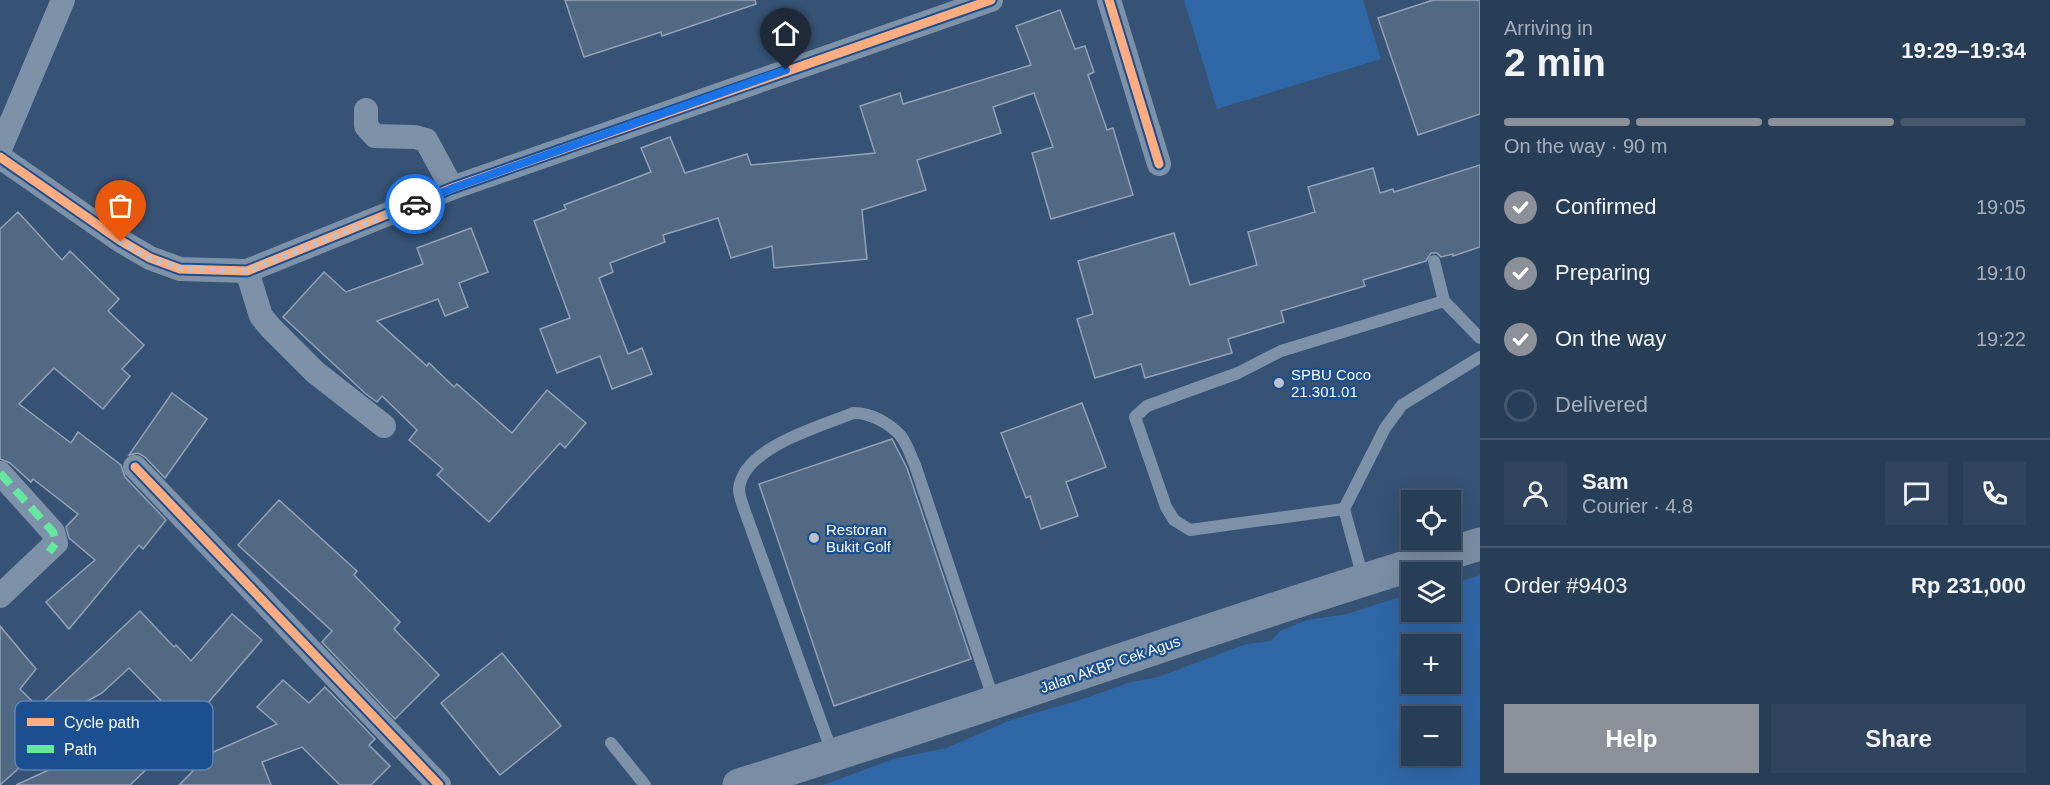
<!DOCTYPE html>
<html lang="en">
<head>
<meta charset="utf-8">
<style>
  body { margin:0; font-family:Helvetica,sans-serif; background:#30455d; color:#f1f3f6; height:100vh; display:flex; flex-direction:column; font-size:22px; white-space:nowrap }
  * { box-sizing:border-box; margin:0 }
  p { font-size:20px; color:#a5aeba }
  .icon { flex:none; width:33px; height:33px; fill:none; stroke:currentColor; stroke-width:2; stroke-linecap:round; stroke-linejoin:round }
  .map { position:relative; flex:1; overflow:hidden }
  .sheet { display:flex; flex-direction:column; background:#283e57; width:570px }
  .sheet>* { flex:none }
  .fabs { position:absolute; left:1401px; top:490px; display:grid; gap:12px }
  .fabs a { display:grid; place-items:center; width:60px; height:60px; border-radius:0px; background:#283e57; box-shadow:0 6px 24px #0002,0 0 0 2px #44576d; font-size:30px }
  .pin { position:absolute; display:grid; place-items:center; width:51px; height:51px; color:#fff; margin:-62px -26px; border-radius:50% 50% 50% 0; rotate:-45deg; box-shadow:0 0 6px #0007 }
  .pin .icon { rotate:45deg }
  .courier { position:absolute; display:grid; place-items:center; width:60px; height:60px; margin:-30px; border:4px solid #1a73e8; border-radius:50%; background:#fff; color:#222; box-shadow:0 2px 8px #0007 }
  .overview em { font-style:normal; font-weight:800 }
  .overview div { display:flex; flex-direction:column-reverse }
  .overview { display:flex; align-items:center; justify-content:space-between; height:102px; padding:0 24px }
  h1 { font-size:39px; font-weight:800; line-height:45px }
  .bar { display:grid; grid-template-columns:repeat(4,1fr); gap:9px 6px; align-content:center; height:72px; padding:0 24px }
  .bar i { height:8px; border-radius:4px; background:#44576d }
  .bar .active { background:#8c9099 }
  .bar p { grid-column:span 4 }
  .line { display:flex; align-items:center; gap:15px; padding:0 24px; border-top:2px solid #44576d }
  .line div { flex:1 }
  .round { display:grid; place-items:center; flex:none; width:63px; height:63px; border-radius:0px; background:#30455d }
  ol { padding:0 24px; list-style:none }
  li { display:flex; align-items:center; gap:18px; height:66px }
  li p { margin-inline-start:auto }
  li .icon { padding:6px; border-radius:50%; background:#8c9099; color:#fff; stroke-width:4 }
  li:last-child { color:#a5aeba }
  li i { width:33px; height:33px; border:3px solid #44576d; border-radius:50% }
  .action { display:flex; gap:12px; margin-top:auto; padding:12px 24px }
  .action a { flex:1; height:69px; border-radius:0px; background:#8c9099; color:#fff; font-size:24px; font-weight:800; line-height:69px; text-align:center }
  .action a+a { background:#30455d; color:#f1f3f6 }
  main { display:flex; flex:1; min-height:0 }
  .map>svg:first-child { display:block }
</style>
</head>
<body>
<main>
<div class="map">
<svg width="1480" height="785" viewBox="0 0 1480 785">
  <rect width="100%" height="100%" fill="#365274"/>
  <g fill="#2f66a5" fill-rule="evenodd">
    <polygon points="1184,0 1363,0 1381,59 1217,109"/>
    <path d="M 1480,575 L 1480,785 L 823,785 L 893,759 L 946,748 L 1011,720 L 1080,700 L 1131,682 L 1158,677 L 1246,644 L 1271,641 L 1280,631 L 1307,620 L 1347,614 L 1396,598 L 1411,597 L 1412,612 L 1450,612 L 1451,585 ZM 1412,645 L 1450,645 L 1450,684 L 1412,684 ZM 1412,717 L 1450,717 L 1450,756 L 1412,756 Z"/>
  </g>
  <g fill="#526984" stroke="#92a2b6" stroke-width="1.5">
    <polygon points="565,0 755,0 756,4 662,36 661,32 584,57"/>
    <polygon points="1433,0 1480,0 1480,114 1418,135 1378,18"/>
    <polygon points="1060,10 1075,49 1085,46 1094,72 1088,75 1107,130 1113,128 1133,195 1051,219 1032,153 1053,147 1034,93 993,107 1001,133 917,160 926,190 862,210 867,259 774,268 772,246 731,258 718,218 663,235 665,242 610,263 613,272 599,278 628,354 642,348 652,374 612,389 600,356 557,373 540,329 570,318 534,221 566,209 564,205 651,172 641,148 670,137 685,173 747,154 751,165 875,153 860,106 900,93 903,104 1031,65 1016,26"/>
    <polygon points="1480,165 1480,247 1453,256 1453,254 1441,257 1437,253 1431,253 1426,261 1363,280 1365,286 1281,311 1284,322 1228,339 1232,353 1145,378 1141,364 1095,378 1077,319 1093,314 1078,261 1174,233 1190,285 1257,265 1248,232 1315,212 1308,187 1373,168 1380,193 1393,189 1394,192"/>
    <polygon points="18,212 62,260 70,251 119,299 108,311 144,345 122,369 130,376 103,409 54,368 19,404 71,443 78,432 121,465 125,477 166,520 143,549 139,545 69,629 46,602 95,560 69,538 66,527 78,514 33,479 31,482 10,463 0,459 0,229"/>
    <polygon points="471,228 488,272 459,283 468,307 445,316 438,299 377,321 427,366 429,363 454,387 457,384 512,433 547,390 586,423 565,448 560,443 489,522 437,475 443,469 409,440 417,430 382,396 377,402 366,394 283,317 324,272 346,292 423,264 417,248"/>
    <polygon points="172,393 207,419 165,478 145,457 138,453 129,455"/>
    <polygon points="1082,403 1106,467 1066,482 1078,516 1041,529 1030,496 1026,498 1001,433"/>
    <polygon points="892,439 907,468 971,659 834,706 759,484"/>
    <polygon points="279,500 357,571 354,575 400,622 394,629 439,675 395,719 322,642 332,631 238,545"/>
    <polygon points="140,611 174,647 176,645 191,661 232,614 262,640 171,746 130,785 16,785 173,713 129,668 102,693 57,718 64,728 0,785 0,626 36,669 20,689 38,707"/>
    <polygon points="502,653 561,726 500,775 441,703"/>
    <polygon points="283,680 309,703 325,687 375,739 369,745 390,766 371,785 340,785 302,747 262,762 271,785 179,785 211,753 277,724 257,707"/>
  </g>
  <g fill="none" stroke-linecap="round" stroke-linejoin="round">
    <g stroke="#7d92a8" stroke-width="12">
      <polyline points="1434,261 1444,301 1480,338"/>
      <polyline points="1344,509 1190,530 1174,520 1166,507 1135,417 1147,406 1238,373 1281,351 1444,301"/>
      <polyline points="1363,578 1344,509 1385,428 1402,405 1480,357"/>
      <polyline points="611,743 645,785"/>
      <path d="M 833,755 L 748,520 C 745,511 739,498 739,489 C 743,447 820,427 853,413 C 869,412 889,423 900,435 C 907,443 910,455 915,465 L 994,701"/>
    </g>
    <g stroke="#7d92a8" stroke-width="24">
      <polyline points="1109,0 1159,164"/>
      <polyline points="366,110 366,126 375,136 415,137 426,140 452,188"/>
      <polyline points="0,149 63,0"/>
      <polyline points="0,157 121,241 150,258 180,269 247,271 452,188 991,0"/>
      <polyline points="247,271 261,316 270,327 315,372 384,426"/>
      <polyline points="135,467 439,785"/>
      <polyline points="0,473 53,532 56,543 0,596"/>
    </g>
    <path stroke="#798da4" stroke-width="33" d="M 739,785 C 987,708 1231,619 1480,544"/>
    <polyline stroke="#66e7a1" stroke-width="8" stroke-dasharray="15 8" stroke-linecap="butt" points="0,473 53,532 56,543 49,552"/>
    <defs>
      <g id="cycleway">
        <polyline points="1109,0 1159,164"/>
        <polyline points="0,157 121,241 150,258 180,269 247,271 452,188 991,0"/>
        <polyline points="135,467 439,785"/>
      </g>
    </defs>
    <use href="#cycleway" stroke="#1b4f8f" stroke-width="13"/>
    <use href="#cycleway" stroke="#ffac80" stroke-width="9"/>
  </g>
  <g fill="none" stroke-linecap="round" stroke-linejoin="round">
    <polyline stroke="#b9c2ce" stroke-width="6" stroke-dasharray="0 10.8" points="121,242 150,258 180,268 247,271 415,204"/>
    <polyline stroke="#1a73e8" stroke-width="8" points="415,204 453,188 786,70"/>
  </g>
  <g fill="#b9c2ce" stroke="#1b4f8f" stroke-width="2">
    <circle cx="1279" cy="383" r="6"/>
    <circle cx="814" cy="538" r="6"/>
  </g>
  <g text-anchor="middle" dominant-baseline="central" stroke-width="4.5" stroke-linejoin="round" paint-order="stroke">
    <g font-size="15" fill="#fff" stroke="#1b4f8f" text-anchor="start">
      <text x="1291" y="374">SPBU Coco<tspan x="1291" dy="17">21.301.01</tspan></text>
      <text x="826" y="529">Restoran<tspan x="826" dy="17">Bukit Golf</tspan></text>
    </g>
    <g font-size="15" fill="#fff" stroke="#1b4f8f">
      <text transform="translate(1110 664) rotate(-19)">Jalan AKBP Cek Agus</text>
    </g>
  </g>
  <rect x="15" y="701" width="198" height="69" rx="9" fill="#1b4f8f" stroke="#5f84b1" stroke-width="1.5"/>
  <rect x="27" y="718" width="27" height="8" fill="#ffac80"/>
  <rect x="27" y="745" width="27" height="8" fill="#66e7a1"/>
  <g font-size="16" fill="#fff">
    <text x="64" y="728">Cycle path</text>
    <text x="64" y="755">Path</text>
  </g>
</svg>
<div class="fabs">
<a><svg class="icon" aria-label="locate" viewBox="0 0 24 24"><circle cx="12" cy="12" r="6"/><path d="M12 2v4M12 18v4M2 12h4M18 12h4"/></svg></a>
<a><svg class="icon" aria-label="layers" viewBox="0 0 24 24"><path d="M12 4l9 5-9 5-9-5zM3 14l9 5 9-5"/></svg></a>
<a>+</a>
<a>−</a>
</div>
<div class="pin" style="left:121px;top:242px;background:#ea580c"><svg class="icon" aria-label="bag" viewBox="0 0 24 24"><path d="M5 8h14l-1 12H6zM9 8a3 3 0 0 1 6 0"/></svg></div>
<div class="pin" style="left:786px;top:70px;background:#1f2937"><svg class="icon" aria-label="home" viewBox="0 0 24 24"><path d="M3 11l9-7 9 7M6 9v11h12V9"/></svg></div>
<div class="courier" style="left:415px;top:204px"><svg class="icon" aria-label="car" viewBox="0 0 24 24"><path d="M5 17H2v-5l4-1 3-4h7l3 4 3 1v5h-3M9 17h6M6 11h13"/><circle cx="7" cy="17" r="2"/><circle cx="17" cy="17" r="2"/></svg></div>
</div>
<section class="sheet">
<div class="overview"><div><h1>2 min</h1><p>Arriving in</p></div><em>19:29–19:34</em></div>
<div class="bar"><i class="active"></i><i class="active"></i><i class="active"></i><i></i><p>On the way · 90 m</p></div>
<ol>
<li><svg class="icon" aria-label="check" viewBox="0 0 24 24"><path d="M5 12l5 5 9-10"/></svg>Confirmed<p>19:05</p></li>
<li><svg class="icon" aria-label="check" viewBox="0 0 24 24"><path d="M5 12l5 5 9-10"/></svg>Preparing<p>19:10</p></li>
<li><svg class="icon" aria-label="check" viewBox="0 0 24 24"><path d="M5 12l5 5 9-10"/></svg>On the way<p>19:22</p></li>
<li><i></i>Delivered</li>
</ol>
<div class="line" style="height:108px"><a class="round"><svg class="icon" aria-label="person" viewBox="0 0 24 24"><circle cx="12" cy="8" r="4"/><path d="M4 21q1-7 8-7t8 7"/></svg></a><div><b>Sam</b><p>Courier · 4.8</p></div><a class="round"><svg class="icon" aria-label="chat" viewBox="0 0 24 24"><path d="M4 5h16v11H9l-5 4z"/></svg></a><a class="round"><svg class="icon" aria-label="phone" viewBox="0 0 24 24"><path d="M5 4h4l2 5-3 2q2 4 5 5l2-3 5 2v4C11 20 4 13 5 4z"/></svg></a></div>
<div class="line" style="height:78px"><div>Order #9403</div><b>Rp 231,000</b></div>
<div class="action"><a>Help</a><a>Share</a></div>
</section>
</main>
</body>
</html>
